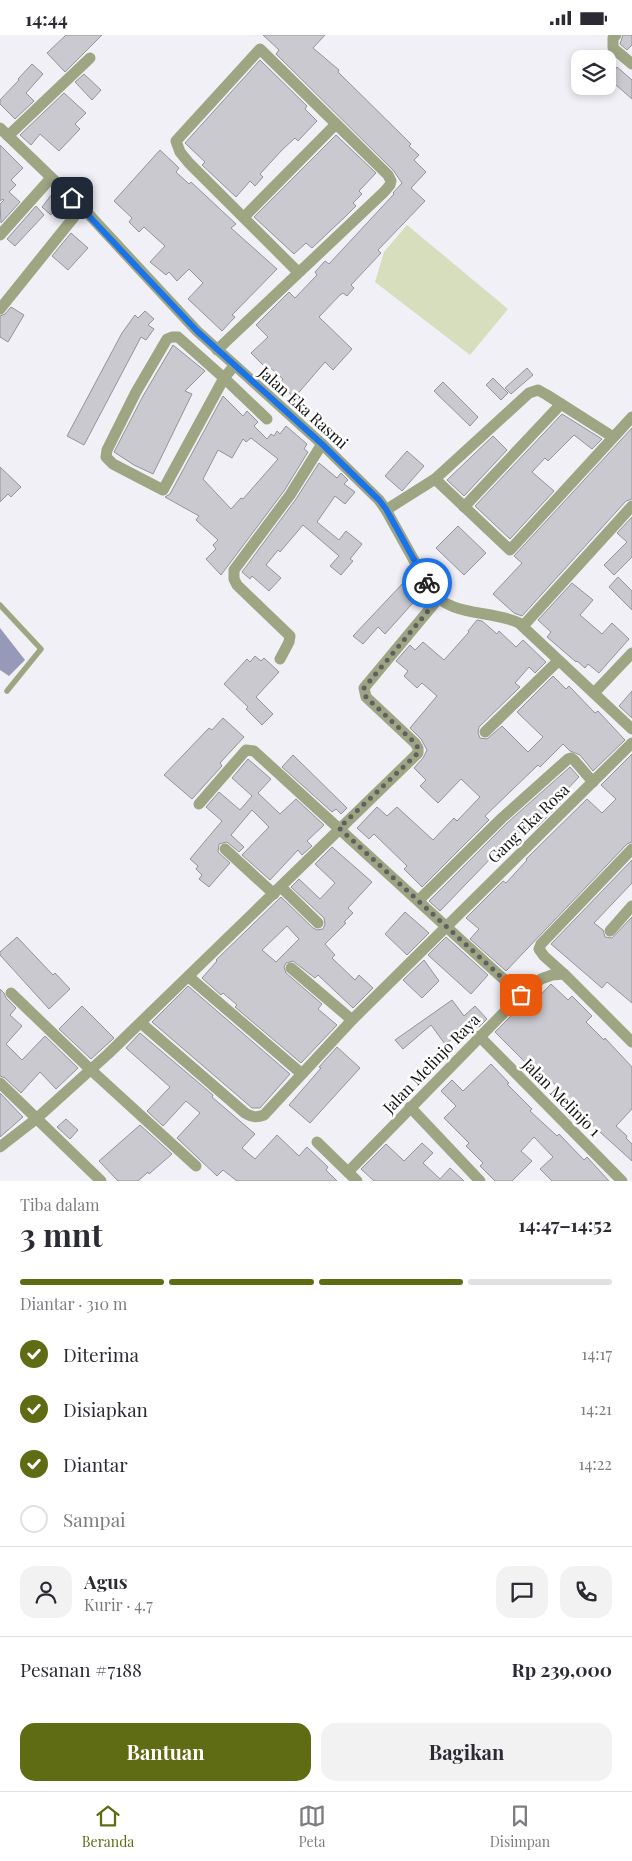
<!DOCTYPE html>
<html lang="id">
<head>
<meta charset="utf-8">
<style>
  body { margin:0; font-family:"Playfair Display",serif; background:#f2f2f3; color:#2b2b33; height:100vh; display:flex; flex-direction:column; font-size:19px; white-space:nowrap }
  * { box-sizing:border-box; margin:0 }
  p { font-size:16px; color:#7c7c81 }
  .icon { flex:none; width:28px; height:28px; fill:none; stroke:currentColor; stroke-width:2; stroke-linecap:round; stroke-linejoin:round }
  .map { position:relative; height:1146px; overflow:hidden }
  .side { display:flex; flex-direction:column; background:#fff; flex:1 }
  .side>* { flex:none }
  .tools { position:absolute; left:571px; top:15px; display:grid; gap:10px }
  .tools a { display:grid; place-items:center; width:45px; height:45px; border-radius:10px; background:#fff; box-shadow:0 2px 8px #0003; font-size:25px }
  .pin { position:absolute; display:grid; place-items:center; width:42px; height:42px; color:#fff; margin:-21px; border-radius:10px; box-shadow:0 2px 8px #0006 }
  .courier { position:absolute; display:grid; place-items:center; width:50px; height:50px; margin:-25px; border:4px solid #1a73e8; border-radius:50%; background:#fff; color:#222; box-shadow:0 1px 6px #0007 }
  .headline em { font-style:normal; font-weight:700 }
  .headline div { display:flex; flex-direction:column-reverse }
  .headline { display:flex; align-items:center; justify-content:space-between; height:85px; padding:0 20px }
  h1 { font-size:32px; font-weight:700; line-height:38px }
  .bar { display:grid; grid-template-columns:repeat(4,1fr); gap:8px 5px; align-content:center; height:60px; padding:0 20px }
  .bar i { height:6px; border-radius:4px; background:#e1e1e2 }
  .bar .selected { background:#606c14 }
  .bar p { grid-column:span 4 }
  .line { display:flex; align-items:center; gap:12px; padding:0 20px; border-top:1px solid #e1e1e2 }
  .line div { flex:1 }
  .round { display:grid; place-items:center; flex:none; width:52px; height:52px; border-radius:15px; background:#f2f2f3 }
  ol { padding:0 20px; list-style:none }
  li { display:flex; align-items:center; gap:15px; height:55px }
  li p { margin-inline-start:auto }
  li .icon { padding:5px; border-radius:50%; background:#606c14; color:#fff; stroke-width:4 }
  li:last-child { color:#7c7c81 }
  li i { width:28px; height:28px; border:2px solid #e1e1e2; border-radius:50% }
  .action { display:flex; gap:10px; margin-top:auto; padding:10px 20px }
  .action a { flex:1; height:58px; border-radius:15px; background:#606c14; color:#fff; font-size:20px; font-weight:700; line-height:58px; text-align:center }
  .action a+a { background:#f2f2f3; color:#2b2b33 }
  .status { display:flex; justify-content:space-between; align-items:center; height:35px; padding:0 25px; background:#fff; direction:ltr }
  .status svg { height:14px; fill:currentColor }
  .menu { display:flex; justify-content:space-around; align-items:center; height:70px; border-top:1px solid #e1e1e2; background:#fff; font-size:14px; color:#7c7c81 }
  .menu a { display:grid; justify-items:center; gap:2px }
  .menu .selected { color:#606c14 }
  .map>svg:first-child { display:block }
</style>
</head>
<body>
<div class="status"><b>14:44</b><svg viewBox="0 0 49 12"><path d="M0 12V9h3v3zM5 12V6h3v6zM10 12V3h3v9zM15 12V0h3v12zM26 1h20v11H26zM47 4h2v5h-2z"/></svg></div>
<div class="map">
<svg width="632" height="1146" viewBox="0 0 632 1146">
  <rect width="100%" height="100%" fill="#f0f0f6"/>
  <polygon fill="#d7debd" points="407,190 508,274 470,320 375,247 384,217"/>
  <polygon fill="#9799b9" points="0,593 25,625 9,641 0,635"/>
  <g fill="#c9c9cf" stroke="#939499" fill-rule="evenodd">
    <polygon points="66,0 102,0 65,37 47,18"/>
    <polygon points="263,0 325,0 313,13 339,35 338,37 411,109 409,111 419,120 414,125 426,137 411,153 425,166 378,215 381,218 351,250 354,253 347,261 343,258 340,260 319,282 352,314 333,335 325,327 294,363 280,348 283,344 266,329 264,331 251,318 268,302 256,290 289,257 295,263 317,240 315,237 325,226 329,229 394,159 393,158 402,148 393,135 276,19 279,15"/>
    <polygon points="623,0 632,0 632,10 627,15 620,9"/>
    <polygon points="260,25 307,71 305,74 317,86 298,106 295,103 282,115 260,139 263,142 255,151 250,146 236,162 202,130 205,127 185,108"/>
    <polygon points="32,29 43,39 26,58 34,66 15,84 0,69 0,65 19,45 18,44"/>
    <polygon points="617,32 632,45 632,64 608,43"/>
    <polygon points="84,39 101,55 92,65 75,47"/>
    <polygon points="64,58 86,78 75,89 80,94 59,116 40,99 31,110 20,100"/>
    <polygon points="336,100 376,138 359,156 362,159 353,168 356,171 346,181 312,213 306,208 294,219 254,182"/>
    <polygon points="0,110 23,133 11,145 16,150 9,157 20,167 1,188 0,169 4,165 3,164 0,166"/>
    <polygon points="160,115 179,133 176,137 189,149 191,147 236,189 231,193 277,234 232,280 235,282 222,296 188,264 203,248 189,234 177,246 169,237 166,240 150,227 165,211 144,192 139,197 129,187 132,183 114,166"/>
    <polygon points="52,159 62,167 51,180 42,172"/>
    <polygon points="36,171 44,180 15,211 7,204"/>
    <polygon points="71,198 88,213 68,235 52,221"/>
    <polygon points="11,272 24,280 8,307 0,302 0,281 5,279"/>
    <polygon points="145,276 154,284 148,290 154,294 146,305 141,302 84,410 67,401 122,298 135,280 138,283"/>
    <polygon points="173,310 205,336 185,356 192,359 153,439 134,430 114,417 143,361"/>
    <polygon points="527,333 533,340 511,359 505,353"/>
    <polygon points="493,343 508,358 501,365 486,350"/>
    <polygon points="443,347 478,382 470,391 434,356"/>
    <path d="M 223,361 L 243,381 L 247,376 L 258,387 L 254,391 L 267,404 L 271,399 L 274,401 L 277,396 L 280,399 L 286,391 L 307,409 L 304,414 L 308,417 L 284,456 L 221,540 L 206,524 L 216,514 L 213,510 L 218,505 L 196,485 L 199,481 L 165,462 L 170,459 ZM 251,403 L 278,424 L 243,464 L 241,463 L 231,474 L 203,444 L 218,415 L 232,423 L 243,404 L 246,407 Z"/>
    <polygon points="562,379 602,404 592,414 574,400 548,426 545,423 532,437 554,456 510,504 475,471"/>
    <polygon points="632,393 632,464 626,466 522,581 514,578 493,559 522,528 514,521"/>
    <polygon points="493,401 507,415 464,461 447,445"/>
    <polygon points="407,416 424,431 402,456 385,441"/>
    <polygon points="319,428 337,443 341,438 348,445 344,449 355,457 345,469 335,461 317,487 339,505 346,496 362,509 350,524 353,526 341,540 330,531 339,521 303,490 280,517 278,515 266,530 281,543 269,556 252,541 250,544 242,537 296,464"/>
    <polygon points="0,432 21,452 11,462 8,459 0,467"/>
    <polygon points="632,482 632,522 614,540 604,530 627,507 617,498"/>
    <polygon points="458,491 486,518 464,540 436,513"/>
    <polygon points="618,542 632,556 632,575 609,552"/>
    <polygon points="405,546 420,560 385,599 378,592 363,609 353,601"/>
    <polygon points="572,548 593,565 580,580 602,599 612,588 629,604 599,638 588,629 585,633 577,626 576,627 547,602 551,597 538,585"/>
    <polygon points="477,585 482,586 497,599 499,596 516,612 523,605 546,627 535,638 529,632 515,648 520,652 479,692 478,698 480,703 487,704 502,691 528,717 543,702 517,677 553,641 566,654 569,651 595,678 598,676 625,705 593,736 580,720 570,716 563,709 540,732 538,730 485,781 489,785 422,852 404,834 407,831 374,799 369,804 357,793 377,772 387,781 397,772 433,805 454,783 457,786 480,762 461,744 438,768 420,751 426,745 414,733 423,723 427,715 421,704 410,693 437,661 422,648 417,653 404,641 408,636 396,626 410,610 415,615 423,607 444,625 469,597 468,596"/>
    <polygon points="255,621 261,626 264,623 279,637 256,662 273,679 262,690 246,674 248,672 224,649 247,624 250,627"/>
    <polygon points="632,656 632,683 619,671"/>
    <polygon points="223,683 244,702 220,728 222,731 192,764 164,740 209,693 212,695"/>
    <polygon points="632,719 632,807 627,809 506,936 470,904 479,894 466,883 503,846 506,848 527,825 526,824 587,764 602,778 616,764 601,750"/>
    <polygon points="293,720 347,773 341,779 336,774 332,777 282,732"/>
    <polygon points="248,724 271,744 258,758 280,779 296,764 324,790 307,806 312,811 302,820 298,815 270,845 242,820 269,792 252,775 231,800 244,812 239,817 227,807 219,809 218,817 230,828 209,852 199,844 202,840 196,834 198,831 190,824 222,786 206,772 219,757 240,775 252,761 232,743"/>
    <polygon points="570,732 579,742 557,765 561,768 537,792 531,786 494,822 493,821 440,876 429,866 507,788"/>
    <path d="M 332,812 L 372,847 L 348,873 L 353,878 L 344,887 L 346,888 L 325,909 L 335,920 L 332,923 L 355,945 L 359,940 L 373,953 L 353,973 L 318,940 L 315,943 L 293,926 L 286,928 L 284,932 L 286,938 L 322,969 L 318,974 L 337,990 L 301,1028 L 235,972 L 237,970 L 223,958 L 221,960 L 202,943 L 217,926 L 216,925 L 281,862 L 313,893 L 317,895 L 323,894 L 325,889 L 324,883 L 291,852 L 299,844 L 320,864 L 335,848 L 315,829 ZM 287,891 L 299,904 L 276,927 L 262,915 Z"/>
    <polygon points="632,825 632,848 594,888 603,895 605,902 612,903 632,882 632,968 607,947 602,953 551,909"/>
    <polygon points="405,877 429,898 407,920 385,899"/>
    <polygon points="17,902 53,940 55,938 70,954 49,974 0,920 0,917"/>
    <polygon points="446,902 488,940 471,959 428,920"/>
    <polygon points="424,925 439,946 422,963 403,945"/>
    <polygon points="551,949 568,965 572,961 592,981 586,987 604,1005 605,1003 632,1032 632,1074 616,1091 627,1101 626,1103 632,1109 632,1126 590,1088 591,1087 539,1033 535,1037 495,997 521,971 525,976"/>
    <polygon points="188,951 290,1039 260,1073 252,1073 152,987"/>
    <polygon points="0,954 4,958 6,963 16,973 10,980 22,991 6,1009 22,1025 45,1001 78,1033 56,1054 40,1037 21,1058 5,1043 0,1041"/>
    <polygon points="452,965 464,981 475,971 487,984 479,992 475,988 445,1009 431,990 403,1014 395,1005"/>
    <polygon points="82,971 114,1003 91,1024 59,994"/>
    <polygon points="140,998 213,1060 212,1062 255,1099 242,1113 255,1124 277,1100 299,1121 307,1112 328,1132 326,1135 337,1146 237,1146 223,1135 217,1141 177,1103 200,1078 186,1066 163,1091 147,1076 170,1052 126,1013"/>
    <polygon points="337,1012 360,1033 310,1088 289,1070 321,1033 319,1032"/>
    <polygon points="491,1029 509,1048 507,1049 532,1074 530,1076 557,1101 559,1099 584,1125 587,1122 609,1146 552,1146 540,1134 553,1122 534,1102 521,1116 532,1126 512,1146 495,1146 480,1131 483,1128 466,1111 469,1108 444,1083 456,1071 441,1056 452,1045 463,1056"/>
    <polygon points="0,1058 23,1082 0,1102"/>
    <polygon points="66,1084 78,1095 70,1104 57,1092"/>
    <polygon points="140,1090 172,1119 149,1139 148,1137 138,1146 118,1146 99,1126"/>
    <polygon points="422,1108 433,1118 423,1128 440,1144 450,1133 464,1146 374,1146 361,1134 386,1109 404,1126"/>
  </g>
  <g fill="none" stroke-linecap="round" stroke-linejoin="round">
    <polyline stroke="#9ea583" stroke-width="5.5" points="0,570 41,614 7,656"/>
    <g stroke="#9ea583" stroke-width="11">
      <polyline points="616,0 613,3 613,13 632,29"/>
      <path d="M 0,93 L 82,172 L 197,296 L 322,409 L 379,465 L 386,475 L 430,554 C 450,583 490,574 519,588 L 632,694"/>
      <polyline points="8,101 90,23"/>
      <polyline points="244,182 336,89"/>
      <polyline points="0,200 51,143"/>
      <polyline points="0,274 82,172"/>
      <polyline points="217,315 384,157 390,150 391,146 388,140 260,14 176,106 180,117 189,128 298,237"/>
      <polyline points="234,331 224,343 163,455 113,429 106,422 107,415 136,357 167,304 172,302 178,302 224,343 267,384"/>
      <polyline points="435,444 510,515 632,382"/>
      <polyline points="464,472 561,369"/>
      <polyline points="386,475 435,444 529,358 538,355 547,360 613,402"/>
      <polyline points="523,591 632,471"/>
      <polyline points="280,624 289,607 290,601 237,550 234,544 234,535 290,460 322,409"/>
      <polyline points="594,658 632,618"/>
      <polyline points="485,697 558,626"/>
      <polyline points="199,769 246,715 254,716 521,960"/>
      <polyline points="225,814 274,859"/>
      <polyline points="281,852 318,888"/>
      <polyline points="419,865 502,783 568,724 571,723 574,725 593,747"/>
      <polyline points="610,896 632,871"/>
      <polyline points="291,933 352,985"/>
      <polyline points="564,939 544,921 539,914 541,909 632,814"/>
      <polyline points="189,942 302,1039"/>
      <polyline points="11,958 91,1035 196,1131"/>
      <path d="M 141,988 L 245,1078 C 252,1082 256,1083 264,1080 L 352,985 L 632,708"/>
      <polyline points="479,1001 622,1146"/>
      <polyline points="0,1048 101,1146"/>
      <polyline points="410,1072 480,1146"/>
      <polyline points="317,1107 357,1146"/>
      <polyline points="0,1112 36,1084 108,1019 418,718 418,713 415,708 366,662 364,653 438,564"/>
      <polyline points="348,1137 521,960 541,944 552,940 564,939 632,1007"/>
    </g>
  </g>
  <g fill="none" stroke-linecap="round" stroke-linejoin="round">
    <polyline stroke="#606064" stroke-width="5" stroke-dasharray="0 9" points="427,548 438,564 364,653 366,662 415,708 418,713 418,718 339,793 521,960"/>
    <polyline stroke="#1a73e8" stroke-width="6" points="72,163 197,296 322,409 379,465 386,474 427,548"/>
  </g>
  <g text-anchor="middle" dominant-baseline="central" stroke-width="5" stroke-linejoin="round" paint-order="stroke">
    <g font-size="16" fill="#131315" stroke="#fefefe">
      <text transform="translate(304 372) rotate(42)">Jalan Eka Rasmi</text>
      <text transform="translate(528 788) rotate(-44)">Gang Eka Rosa</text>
      <text transform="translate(431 1028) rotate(-46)">Jalan Melinjo Raya</text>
      <text transform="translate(562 1062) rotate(45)">Jalan Melinjo 1</text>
    </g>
  </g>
</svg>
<div class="tools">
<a><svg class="icon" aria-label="layers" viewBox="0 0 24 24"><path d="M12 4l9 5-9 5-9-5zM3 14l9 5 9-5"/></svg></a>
</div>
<div class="pin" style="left:521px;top:960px;background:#ea580c"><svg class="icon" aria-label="bag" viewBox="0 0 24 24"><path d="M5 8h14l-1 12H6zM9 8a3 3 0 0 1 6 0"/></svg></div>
<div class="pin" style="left:72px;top:163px;background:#1f2937"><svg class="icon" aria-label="home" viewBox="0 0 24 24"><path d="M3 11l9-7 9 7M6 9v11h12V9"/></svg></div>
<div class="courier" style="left:427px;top:548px"><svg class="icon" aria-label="bike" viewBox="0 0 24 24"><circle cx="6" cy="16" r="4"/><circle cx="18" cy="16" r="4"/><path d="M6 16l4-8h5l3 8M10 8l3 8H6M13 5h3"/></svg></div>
</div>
<section class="side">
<div class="headline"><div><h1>3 mnt</h1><p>Tiba dalam</p></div><em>14:47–14:52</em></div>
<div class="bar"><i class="selected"></i><i class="selected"></i><i class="selected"></i><i></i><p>Diantar · 310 m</p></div>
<ol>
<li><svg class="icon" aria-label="check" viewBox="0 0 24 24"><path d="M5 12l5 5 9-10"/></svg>Diterima<p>14:17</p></li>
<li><svg class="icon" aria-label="check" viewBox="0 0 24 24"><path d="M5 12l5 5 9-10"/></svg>Disiapkan<p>14:21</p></li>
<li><svg class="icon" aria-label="check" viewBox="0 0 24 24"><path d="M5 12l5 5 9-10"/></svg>Diantar<p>14:22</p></li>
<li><i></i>Sampai</li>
</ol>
<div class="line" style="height:90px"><a class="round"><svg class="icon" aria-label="person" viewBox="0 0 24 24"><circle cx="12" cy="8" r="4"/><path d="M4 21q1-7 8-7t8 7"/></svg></a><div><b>Agus</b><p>Kurir · 4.7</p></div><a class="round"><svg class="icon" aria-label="chat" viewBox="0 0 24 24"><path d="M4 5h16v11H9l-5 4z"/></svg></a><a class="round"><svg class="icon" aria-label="phone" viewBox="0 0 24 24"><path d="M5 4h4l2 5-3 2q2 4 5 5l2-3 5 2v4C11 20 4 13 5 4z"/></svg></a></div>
<div class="line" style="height:65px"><div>Pesanan #7188</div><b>Rp 239,000</b></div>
<div class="action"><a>Bantuan</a><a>Bagikan</a></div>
</section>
<nav class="menu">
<a class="selected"><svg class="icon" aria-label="home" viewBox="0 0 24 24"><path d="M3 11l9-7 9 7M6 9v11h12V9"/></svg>Beranda</a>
<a><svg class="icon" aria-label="map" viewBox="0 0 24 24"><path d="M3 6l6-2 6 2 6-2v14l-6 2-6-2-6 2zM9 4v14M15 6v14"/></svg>Peta</a>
<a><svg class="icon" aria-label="saved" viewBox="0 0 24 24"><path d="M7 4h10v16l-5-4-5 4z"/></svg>Disimpan</a>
</nav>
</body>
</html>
